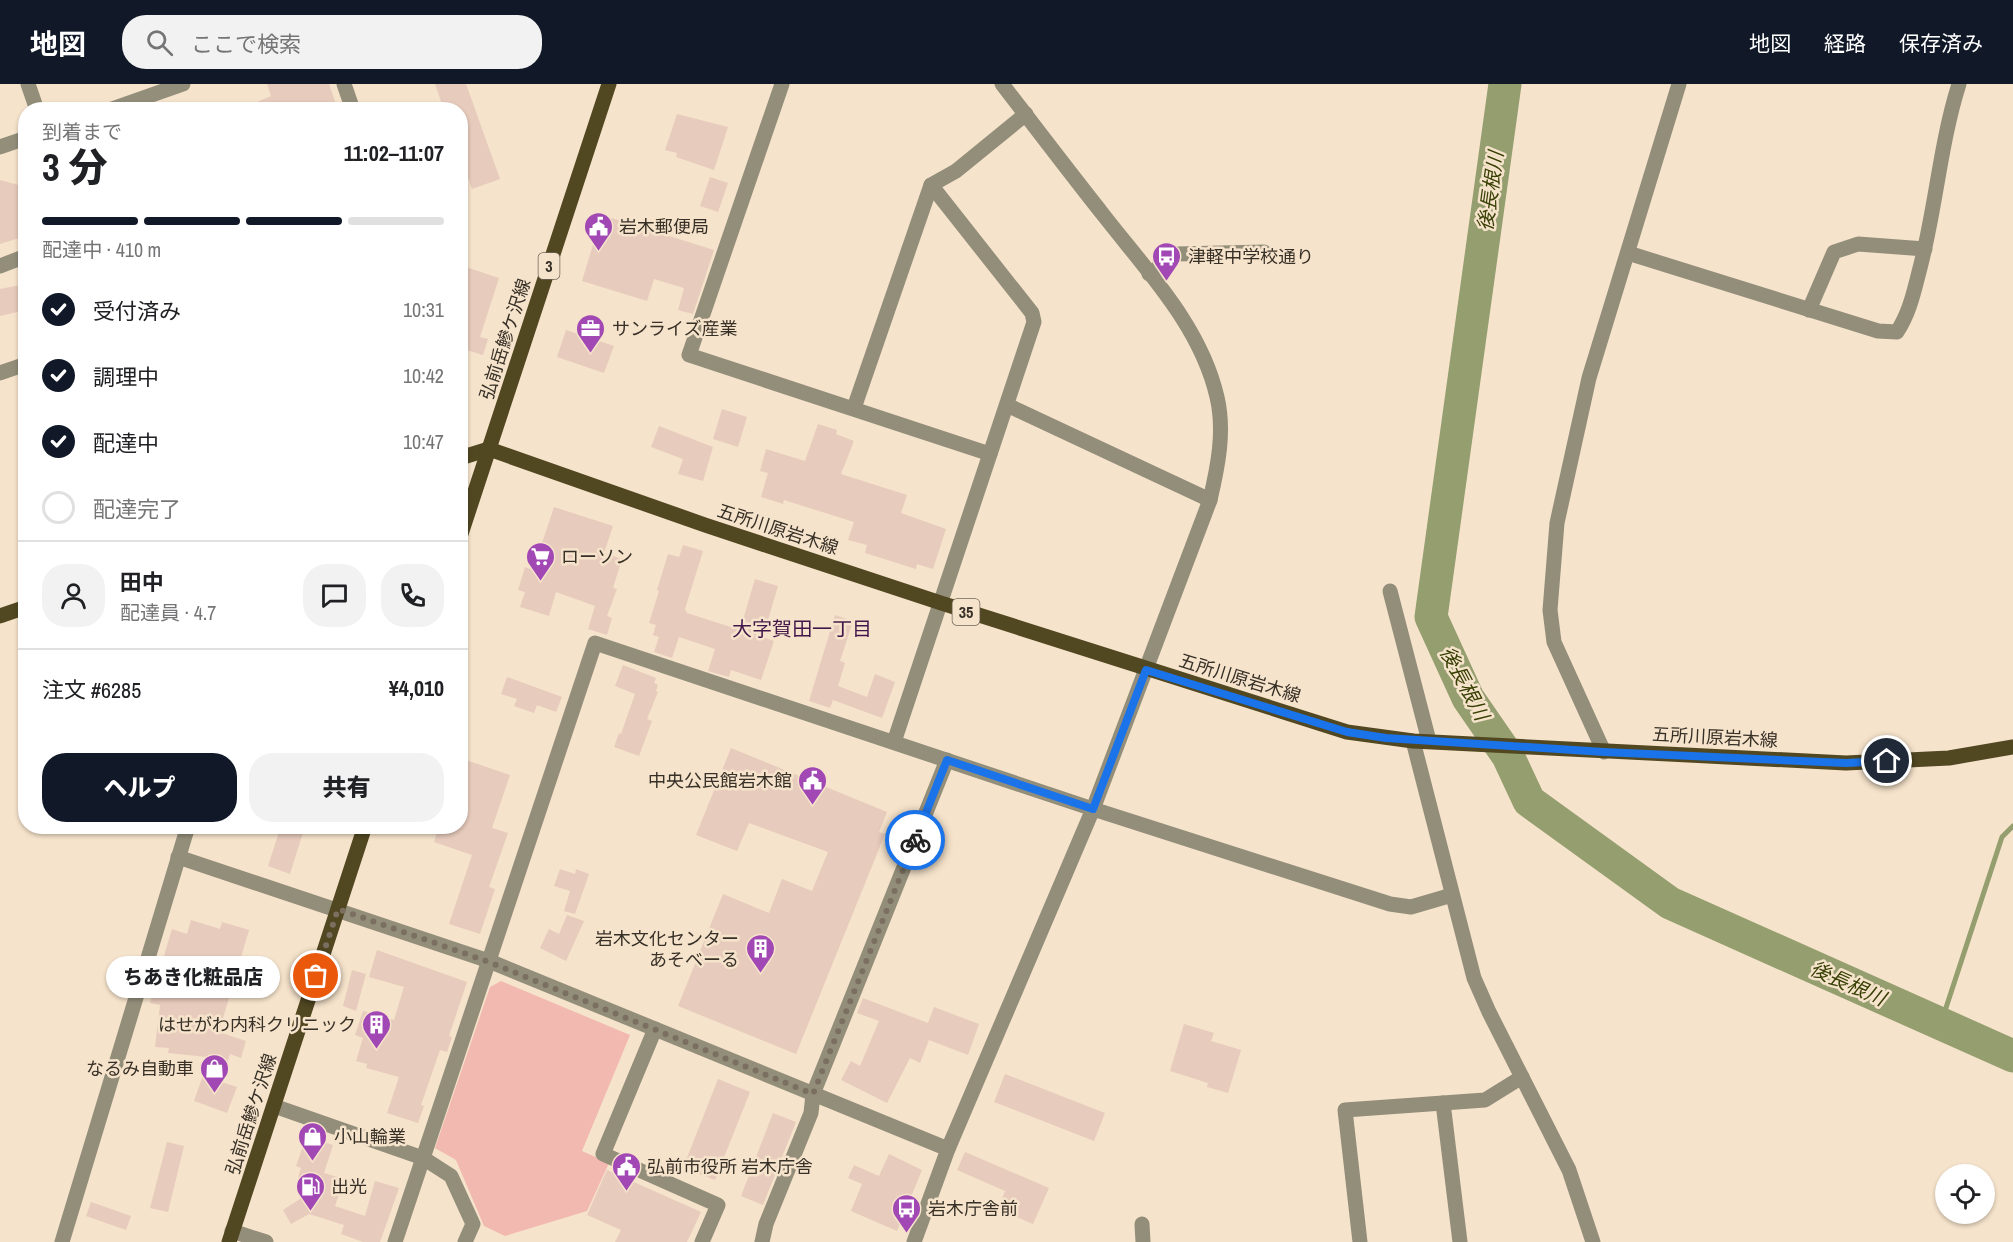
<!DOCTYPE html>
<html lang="ja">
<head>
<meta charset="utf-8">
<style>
  body { margin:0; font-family:"Archivo Narrow","Noto Sans JP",sans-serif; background:#f2f2f2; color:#202124; height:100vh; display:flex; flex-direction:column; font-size:22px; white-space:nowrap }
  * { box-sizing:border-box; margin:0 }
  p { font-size:20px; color:#757577 }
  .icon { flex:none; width:33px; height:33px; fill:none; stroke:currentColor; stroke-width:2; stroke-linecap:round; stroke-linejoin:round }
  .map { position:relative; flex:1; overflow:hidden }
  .sheet { position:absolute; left:18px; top:18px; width:450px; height:732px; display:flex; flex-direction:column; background:#fff; border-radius:24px; box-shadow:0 2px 4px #0004 }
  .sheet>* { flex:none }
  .tools { position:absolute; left:1935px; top:1080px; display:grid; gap:12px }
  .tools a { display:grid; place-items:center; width:60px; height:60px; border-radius:50%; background:#fff; box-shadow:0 2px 4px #0004; font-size:30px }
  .pin { position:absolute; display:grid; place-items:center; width:51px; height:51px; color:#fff; margin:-26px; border:3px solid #fff; border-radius:50%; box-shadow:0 2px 6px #0007 }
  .courier { position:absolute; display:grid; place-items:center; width:60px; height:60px; margin:-30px; border:4px solid #1a73e8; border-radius:50%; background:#fff; color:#222; box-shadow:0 2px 8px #0007 }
  .bubble { position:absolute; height:42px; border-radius:21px; background:#fff; box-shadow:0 2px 4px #0004; font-size:20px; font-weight:800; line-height:42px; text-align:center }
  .overview em { font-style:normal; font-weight:800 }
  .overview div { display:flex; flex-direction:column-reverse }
  .overview { display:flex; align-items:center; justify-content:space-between; height:102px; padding:0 24px }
  h1 { font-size:39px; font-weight:800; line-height:45px }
  .bar { display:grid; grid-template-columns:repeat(4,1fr); gap:9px 6px; align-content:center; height:72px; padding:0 24px }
  .bar i { height:8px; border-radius:4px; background:#e0e0e0 }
  .bar .current { background:#111827 }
  .bar p { grid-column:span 4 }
  .line { display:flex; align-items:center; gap:15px; padding:0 24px; border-top:2px solid #e0e0e0 }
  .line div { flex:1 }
  .round { display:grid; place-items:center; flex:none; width:63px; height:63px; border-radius:24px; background:#f2f2f2 }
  ol { padding:0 24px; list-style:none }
  li { display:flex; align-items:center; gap:18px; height:66px }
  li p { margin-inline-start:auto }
  li .icon { padding:6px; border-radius:50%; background:#111827; color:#fff; stroke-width:4 }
  li:last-child { color:#757577 }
  li i { width:33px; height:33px; border:3px solid #e0e0e0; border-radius:50% }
  .button { display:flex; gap:12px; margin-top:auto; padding:12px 24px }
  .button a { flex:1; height:69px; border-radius:24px; background:#111827; color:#fff; font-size:24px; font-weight:800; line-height:69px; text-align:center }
  .button a+a { background:#f2f2f2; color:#202124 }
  header { display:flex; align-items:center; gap:36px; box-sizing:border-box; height:84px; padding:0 30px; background:#111827; color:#fff }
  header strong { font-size:28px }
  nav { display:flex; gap:33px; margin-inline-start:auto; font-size:21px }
  .search { width:420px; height:54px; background:#f2f2f2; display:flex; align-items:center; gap:15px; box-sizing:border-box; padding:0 21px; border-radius:24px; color:#757577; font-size:22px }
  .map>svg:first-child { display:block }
</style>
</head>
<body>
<header>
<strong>地図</strong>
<div class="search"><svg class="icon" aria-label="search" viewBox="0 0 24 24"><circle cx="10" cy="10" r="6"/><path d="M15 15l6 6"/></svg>ここで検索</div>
<nav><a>地図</a><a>経路</a><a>保存済み</a></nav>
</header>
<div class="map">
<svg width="2013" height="1158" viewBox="0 0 2013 1158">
  <rect width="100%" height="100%" fill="#f6e3cb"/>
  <polygon fill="#f2b9b0" points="501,897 630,951 582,1067 609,1079 587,1127 505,1152 484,1142 456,1076 435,1064 490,903"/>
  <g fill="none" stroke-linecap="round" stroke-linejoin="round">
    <polyline stroke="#949e6e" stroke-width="5" points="1941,939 2002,753 2013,742"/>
    <polyline stroke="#949e6e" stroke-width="33" points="1505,0 1431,533 1468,614 1508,672 1529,717 1670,819 2013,972"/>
  </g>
  <g fill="#e7cbbc">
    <polygon points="267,0 329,0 338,26 238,26 271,12"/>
    <polygon points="435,0 466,0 500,95 472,105 460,72 460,26 444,26"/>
    <polygon points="677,30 728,43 714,86 676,73 677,69 665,66"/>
    <polygon points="710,93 728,99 718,128 700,122"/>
    <polygon points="0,96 26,103 26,152 0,160"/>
    <polygon points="602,131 714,166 693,230 678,226 684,204 654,195 647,217 582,197"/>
    <polygon points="460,181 499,194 480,253 488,255 483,271 460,264"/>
    <polygon points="26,200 26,226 0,232 0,205"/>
    <polygon points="566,246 614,262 604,289 557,273"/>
    <polygon points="722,325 747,333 738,363 713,355"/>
    <polygon points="818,340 837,346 836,350 854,357 841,390 907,411 901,429 946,445 933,485 917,480 916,485 865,469 867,461 848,456 854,438 784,416 783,420 761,413 768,389 760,387 766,365 805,377"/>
    <polygon points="659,342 713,363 703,397 678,390 683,375 651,363"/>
    <polygon points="554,423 613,442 604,469 622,475 613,504 617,505 607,532 612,534 607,551 588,545 595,522 556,508 549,532 520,523 525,508 518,506 525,483 533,486"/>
    <polygon points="683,461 703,467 685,525 687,529 740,546 755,495 778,502 763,553 774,557 761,596 731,586 729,593 708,587 715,565 679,553 672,574 654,568 659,553 653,551 656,541 649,539 659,507 657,506 668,470 679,473"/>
    <polygon points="835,531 853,537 840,577 845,579 838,602 867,613 875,590 895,598 882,634 833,616 830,624 809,617"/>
    <polygon points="623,581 656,594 654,599 658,601 656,607 658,608 647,635 652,637 639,672 614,663 619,649 621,650 635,610 615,602"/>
    <polygon points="507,593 562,613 556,628 537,621 534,629 514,622 517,615 501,610"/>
    <polygon points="731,664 887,728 879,748 885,750 796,970 678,922 723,810 769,829 782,795 812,807 828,768 749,739 737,767 696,751"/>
    <polygon points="460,674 510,691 492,744 508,749 489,803 495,805 480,850 449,840 472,771 434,758 439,742 460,742"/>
    <polygon points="281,742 305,742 290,790 268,782"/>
    <polygon points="560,785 575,790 576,785 589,790 575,830 564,827 570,807 554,802"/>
    <polygon points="567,831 584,837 566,877 540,864 549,845 559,850"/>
    <polygon points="191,836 220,845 222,838 249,846 219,948 246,957 241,974 230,970 221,998 237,1003 227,1029 194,1017 207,980 205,980 207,973 168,969 169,964 155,963 160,921 150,919 172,845 187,850"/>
    <polygon points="377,866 467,898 449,952 452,953 447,968 440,966 421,1021 424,1022 418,1039 387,1029 399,993 366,984 367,980 356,977 363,954 355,951 363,927 394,936 404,903 369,893"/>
    <polygon points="352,886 366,890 356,927 343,922"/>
    <polygon points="863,914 928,939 934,923 979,940 968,971 929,956 920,979 910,974 887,1019 841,996 851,977 860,982 879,937 857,929"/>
    <polygon points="1184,940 1214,949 1211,957 1241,966 1228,1009 1207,1003 1208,999 1170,987"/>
    <polygon points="1005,990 1105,1029 1094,1057 994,1018"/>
    <polygon points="718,995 750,1008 715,1096 683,1084"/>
    <polygon points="773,1029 796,1038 763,1121 741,1112"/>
    <polygon points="320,1057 333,1061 324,1089 344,1095 335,1122 365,1132 375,1097 399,1104 380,1158 363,1158 341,1150 344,1141 309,1130 291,1140 283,1126 300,1115 307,1096 298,1093 301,1084 296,1082 303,1062 317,1067"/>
    <polygon points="167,1058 184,1062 168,1128 150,1124"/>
    <polygon points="965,1068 1049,1104 1033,1140 998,1125 1005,1107 957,1086"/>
    <polygon points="889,1070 922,1086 897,1147 851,1127 862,1100 848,1094 854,1081 879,1092"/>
    <polygon points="607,1086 701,1128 687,1158 615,1158 621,1146 587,1131"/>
    <polygon points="91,1118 131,1132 126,1146 86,1132"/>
  </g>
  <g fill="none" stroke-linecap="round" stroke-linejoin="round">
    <g stroke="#938e7a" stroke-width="15">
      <polyline points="28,0 37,26"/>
      <polyline points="344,0 353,26"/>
      <polyline points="782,0 689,271 990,370"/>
      <polyline points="109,26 183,0"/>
      <polyline points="0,63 26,54"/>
      <path d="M 1628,169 L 1878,247 L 1897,248 C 1910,228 1914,207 1920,184 C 1936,123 1940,60 1959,0"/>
      <polyline points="0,182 26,172"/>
      <polyline points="1149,190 1177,170 1264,168"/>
      <polyline points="1809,226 1834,168 1858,160 1925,165"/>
      <polyline points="0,289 26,280"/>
      <polyline points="1007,321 1210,416"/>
      <polyline points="854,324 931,101 956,87 1026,30"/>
      <polyline points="1390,507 1429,657"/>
      <polyline points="1413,657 1474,894 1489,928 1569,1086 1593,1158"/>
      <polyline points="894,658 1034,238 1032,229 931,101"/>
      <polyline points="1604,668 1554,558 1550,526 1557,439 1589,294 1679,0"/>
      <polyline points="178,773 489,877 948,1065"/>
      <polyline points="655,945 603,1070 718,1121 702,1158"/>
      <polyline points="1443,1019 1460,1158"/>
      <polyline points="274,1022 423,1074 451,1092 473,1140 465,1158"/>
      <polyline points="1142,1140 1143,1158"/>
      <polyline points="232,1147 266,1158"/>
      <polyline points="62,1158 188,742"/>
      <polyline points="395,1158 595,559 1093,725 1390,820 1411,823 1452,811"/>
      <polyline points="762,1158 766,1140 811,1029 813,1010 947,676"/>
      <path d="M 914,1158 L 948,1065 L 1093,725 L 1210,416 C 1218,382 1225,347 1217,313 C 1201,243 1148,188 1105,133 C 1070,89 1036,44 1002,0"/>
      <polyline points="1360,1158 1345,1026 1485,1016 1522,993"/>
    </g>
    <g stroke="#514721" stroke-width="15">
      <polyline points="489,365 705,441 941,519 1347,648 1413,657 1846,679 1949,674 2013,663"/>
      <polyline points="460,374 489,365"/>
      <polyline points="460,453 609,0"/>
      <polyline points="0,532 26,523"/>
      <polyline points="229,1158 365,742"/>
    </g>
  </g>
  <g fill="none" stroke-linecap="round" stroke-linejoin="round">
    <polyline stroke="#7a6f60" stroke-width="6" stroke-dasharray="0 10.8" points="316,892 338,825 489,878 813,1010 915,756"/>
    <polyline stroke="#1a73e8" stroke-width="8" points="915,756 947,676 1093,725 1146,586 1347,648 1386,654 1604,668 1846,679 1887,677"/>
  </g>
  <defs>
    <symbol id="civic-pin" viewBox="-11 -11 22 30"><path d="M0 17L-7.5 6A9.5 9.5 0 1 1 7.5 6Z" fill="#a248b4" stroke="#f6e3cb"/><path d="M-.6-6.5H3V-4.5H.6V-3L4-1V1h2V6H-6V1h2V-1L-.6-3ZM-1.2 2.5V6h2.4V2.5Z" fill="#fff"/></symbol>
    <symbol id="bus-pin" viewBox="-11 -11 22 30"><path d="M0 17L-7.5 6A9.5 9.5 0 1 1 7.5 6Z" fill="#a248b4" stroke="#f6e3cb"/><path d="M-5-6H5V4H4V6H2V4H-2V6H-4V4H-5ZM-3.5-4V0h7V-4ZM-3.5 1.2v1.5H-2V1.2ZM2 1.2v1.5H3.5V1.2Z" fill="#fff"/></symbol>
    <symbol id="office-pin" viewBox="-11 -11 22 30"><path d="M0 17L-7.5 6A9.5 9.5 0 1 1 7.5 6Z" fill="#a248b4" stroke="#f6e3cb"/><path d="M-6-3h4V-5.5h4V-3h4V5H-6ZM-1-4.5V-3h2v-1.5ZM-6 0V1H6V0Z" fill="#fff"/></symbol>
    <symbol id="supermarket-pin" viewBox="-11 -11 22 30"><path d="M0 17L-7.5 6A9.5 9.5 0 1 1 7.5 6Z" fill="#a248b4" stroke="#f6e3cb"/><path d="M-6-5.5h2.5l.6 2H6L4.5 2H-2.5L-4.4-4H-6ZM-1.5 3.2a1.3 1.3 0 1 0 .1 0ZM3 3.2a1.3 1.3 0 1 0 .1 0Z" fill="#fff"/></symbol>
    <symbol id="building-pin" viewBox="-11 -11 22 30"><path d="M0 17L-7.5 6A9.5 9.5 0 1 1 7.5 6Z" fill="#a248b4" stroke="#f6e3cb"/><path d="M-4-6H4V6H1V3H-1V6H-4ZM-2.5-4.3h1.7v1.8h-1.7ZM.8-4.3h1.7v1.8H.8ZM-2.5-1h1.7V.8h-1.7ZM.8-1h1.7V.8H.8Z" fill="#fff"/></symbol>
    <symbol id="shop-pin" viewBox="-11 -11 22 30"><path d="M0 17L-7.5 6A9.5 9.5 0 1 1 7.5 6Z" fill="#a248b4" stroke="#f6e3cb"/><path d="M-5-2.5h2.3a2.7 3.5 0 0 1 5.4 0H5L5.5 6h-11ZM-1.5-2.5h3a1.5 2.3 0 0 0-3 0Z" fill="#fff"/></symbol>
    <symbol id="fuel-pin" viewBox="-11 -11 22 30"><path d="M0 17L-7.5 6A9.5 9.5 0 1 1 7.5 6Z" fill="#a248b4" stroke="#f6e3cb"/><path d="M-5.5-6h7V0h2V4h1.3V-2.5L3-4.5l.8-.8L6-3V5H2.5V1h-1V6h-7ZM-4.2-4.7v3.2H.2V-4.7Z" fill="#fff"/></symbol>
  </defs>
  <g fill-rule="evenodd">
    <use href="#civic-pin" x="582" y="126" width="33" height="45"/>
    <use href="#bus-pin" x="1150" y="156" width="33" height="45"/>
    <use href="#office-pin" x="574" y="228" width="33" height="45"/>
    <use href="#supermarket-pin" x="524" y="456" width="33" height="45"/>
    <use href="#civic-pin" x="796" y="680" width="33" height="45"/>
    <use href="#building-pin" x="744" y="848" width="33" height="45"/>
    <use href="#building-pin" x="360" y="924" width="33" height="45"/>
    <use href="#shop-pin" x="198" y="968" width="33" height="45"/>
    <use href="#shop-pin" x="296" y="1036" width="33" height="45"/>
    <use href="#civic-pin" x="610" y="1066" width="33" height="45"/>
    <use href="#fuel-pin" x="294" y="1086" width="33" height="45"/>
    <use href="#bus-pin" x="890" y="1108" width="33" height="45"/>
  </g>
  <g text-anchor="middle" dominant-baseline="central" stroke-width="5" stroke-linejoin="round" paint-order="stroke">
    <g fill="#f6e3cb" stroke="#706658" stroke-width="1.5">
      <rect x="538.5" y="169" width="21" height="26" rx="4.5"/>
      <rect x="952.5" y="515" width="27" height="26" rx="4.5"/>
    </g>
    <g font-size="16" font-weight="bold" fill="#373027">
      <text x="549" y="182">3</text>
      <text x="966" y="528">35</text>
    </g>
    <g font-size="18" fill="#373027" stroke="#f6e3cb" text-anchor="start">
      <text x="619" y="142">岩木郵便局</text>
      <text x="1188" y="172">津軽中学校通り</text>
      <text x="612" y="244">サンライズ産業</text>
      <text x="561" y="472">ローソン</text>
      <text x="792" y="696" text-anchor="end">中央公民館岩木館</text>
      <text x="739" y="854" text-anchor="end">岩木文化センター<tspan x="739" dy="21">あそべーる</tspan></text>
      <text x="356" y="940" text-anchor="end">はせがわ内科クリニック</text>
      <text x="194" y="984" text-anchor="end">なるみ自動車</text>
      <text x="334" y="1052">小山輪業</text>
      <text x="647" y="1082">弘前市役所 岩木庁舎</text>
      <text x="331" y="1102">出光</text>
      <text x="928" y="1124">岩木庁舎前</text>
    </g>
    <g font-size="18" fill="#373027" stroke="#f6e3cb">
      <text transform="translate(505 255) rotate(-72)">弘前岳鰺ケ沢線</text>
      <text transform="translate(778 445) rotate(18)">五所川原岩木線</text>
      <text transform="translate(1240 594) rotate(17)">五所川原岩木線</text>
      <text transform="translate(1715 653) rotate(3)">五所川原岩木線</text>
      <text transform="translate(251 1030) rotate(-72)">弘前岳鰺ケ沢線</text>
    </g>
    <g font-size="20" font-style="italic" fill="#384005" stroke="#f6e3cb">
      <text transform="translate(1490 107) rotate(-82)">後長根川</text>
      <text transform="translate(1465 599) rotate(62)">後長根川</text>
      <text transform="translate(1848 899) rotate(24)">後長根川</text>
    </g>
    <g font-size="20" fill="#41164a" stroke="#f6e3cb">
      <text x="802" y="544">大字賀田一丁目</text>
    </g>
  </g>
</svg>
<div class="tools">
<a><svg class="icon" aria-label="locate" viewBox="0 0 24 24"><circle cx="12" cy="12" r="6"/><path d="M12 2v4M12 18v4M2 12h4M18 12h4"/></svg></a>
</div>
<div class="pin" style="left:316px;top:892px;background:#ea580c"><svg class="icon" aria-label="bag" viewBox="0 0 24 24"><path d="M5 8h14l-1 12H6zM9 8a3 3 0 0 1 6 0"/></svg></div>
<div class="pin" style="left:1887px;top:677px;background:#1f2937"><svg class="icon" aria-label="home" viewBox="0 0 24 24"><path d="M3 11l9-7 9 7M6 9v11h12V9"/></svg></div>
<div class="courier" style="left:915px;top:756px"><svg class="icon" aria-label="bike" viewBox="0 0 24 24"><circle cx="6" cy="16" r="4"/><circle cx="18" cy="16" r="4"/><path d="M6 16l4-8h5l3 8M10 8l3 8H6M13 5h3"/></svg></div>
<div class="bubble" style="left:106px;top:872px;width:174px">ちあき化粧品店</div>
<section class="sheet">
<div class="overview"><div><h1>3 分</h1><p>到着まで</p></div><em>11:02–11:07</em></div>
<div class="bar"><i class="current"></i><i class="current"></i><i class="current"></i><i></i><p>配達中 · 410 m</p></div>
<ol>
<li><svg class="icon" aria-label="check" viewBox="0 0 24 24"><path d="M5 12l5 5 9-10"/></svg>受付済み<p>10:31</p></li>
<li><svg class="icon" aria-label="check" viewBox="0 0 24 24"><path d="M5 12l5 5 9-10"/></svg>調理中<p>10:42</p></li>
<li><svg class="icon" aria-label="check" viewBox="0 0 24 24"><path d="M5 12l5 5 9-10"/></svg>配達中<p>10:47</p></li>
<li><i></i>配達完了</li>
</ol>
<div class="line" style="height:108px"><a class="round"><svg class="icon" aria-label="person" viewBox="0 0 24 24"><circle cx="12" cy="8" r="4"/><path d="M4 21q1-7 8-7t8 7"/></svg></a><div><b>田中</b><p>配達員 · 4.7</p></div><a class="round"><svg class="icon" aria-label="chat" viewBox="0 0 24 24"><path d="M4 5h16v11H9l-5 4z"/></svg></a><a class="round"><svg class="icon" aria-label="phone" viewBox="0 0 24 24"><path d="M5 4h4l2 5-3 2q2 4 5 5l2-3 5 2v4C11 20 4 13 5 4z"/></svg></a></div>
<div class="line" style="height:78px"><div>注文 #6285</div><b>¥4,010</b></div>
<div class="button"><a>ヘルプ</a><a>共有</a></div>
</section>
</div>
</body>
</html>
